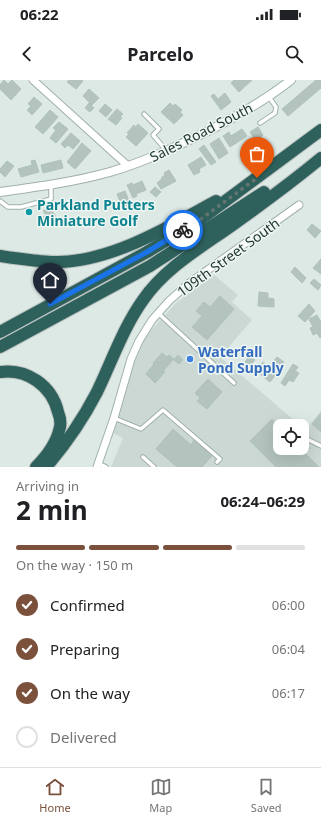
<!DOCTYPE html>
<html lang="en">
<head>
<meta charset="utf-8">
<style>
  body { margin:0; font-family:"Noto Sans",sans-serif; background:#f6f6f6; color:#202124; height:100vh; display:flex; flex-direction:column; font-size:15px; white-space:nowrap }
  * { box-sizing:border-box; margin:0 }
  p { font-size:13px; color:#757577 }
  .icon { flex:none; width:22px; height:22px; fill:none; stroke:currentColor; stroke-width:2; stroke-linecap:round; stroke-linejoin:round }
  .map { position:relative; height:387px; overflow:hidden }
  .sheet { display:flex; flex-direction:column; background:#fff; flex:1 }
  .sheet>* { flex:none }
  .tools { position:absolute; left:273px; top:339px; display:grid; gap:8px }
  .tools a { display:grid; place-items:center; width:36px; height:36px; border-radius:8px; background:#fff; box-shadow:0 4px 16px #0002; font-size:20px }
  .pin { position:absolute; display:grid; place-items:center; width:34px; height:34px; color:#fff; margin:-41px -17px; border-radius:50% 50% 50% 0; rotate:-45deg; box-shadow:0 0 4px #0007 }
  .pin .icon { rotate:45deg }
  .courier { position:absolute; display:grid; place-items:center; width:40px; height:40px; margin:-20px; border:3px solid #1a73e8; border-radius:50%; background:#fff; color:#222; box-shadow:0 1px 5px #0007 }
  .headline em { font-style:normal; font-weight:700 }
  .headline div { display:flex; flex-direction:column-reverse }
  .headline { display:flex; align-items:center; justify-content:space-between; height:68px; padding:0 16px }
  h1 { font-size:26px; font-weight:700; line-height:30px }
  .bar { display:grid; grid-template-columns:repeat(4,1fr); gap:6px 4px; align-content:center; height:48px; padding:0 16px }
  .bar i { height:5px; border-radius:3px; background:#e0e0e0 }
  .bar .on { background:#7b513c }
  .bar p { grid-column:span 4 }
  ol { padding:0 16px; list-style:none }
  li { display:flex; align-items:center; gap:12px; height:44px }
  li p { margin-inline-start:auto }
  li .icon { padding:4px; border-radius:50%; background:#7b513c; color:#fff; stroke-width:4 }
  li:last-child { color:#757577 }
  li i { width:22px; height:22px; border:2px solid #e0e0e0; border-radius:50% }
  .status { display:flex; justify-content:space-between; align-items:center; height:28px; padding:0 20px; background:#fff; direction:ltr }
  .status svg { height:11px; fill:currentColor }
  header { display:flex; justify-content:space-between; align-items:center; height:52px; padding:0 16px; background:#fff; font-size:18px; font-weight:700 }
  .dock { display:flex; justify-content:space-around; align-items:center; height:56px; border-top:1px solid #e0e0e0; background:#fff; font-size:11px; color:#757577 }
  .dock a { display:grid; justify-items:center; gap:2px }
  .dock .on { color:#7b513c }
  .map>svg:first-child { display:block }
</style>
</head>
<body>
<div class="status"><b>06:22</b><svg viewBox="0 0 49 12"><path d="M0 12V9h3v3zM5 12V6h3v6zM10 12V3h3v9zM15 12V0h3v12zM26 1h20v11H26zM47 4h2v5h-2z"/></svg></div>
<header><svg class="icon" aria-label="back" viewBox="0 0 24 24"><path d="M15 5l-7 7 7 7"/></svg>Parcelo<svg class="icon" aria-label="search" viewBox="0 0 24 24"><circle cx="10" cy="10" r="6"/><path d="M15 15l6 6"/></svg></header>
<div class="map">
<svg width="321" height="387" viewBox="0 0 321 387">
  <rect width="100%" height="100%" fill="#dde9e5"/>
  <polygon fill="#ccd8d4" points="214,195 238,215 232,222 252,240 220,277 301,346 280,346 280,368 302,368 302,347 305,350 321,331 321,387 111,387 123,358 113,353 135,280 146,256 176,223"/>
  <g fill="#b3c3be" stroke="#b0c2bc">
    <polygon points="4,0 8,4 12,0 21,9 11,20 0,9 0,5"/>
    <polygon points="69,0 81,0 83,1 76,9 67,2"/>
    <polygon points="234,0 252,0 239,12 231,3"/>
    <polygon points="316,0 321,0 321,8 288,36 282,29"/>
    <polygon points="89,9 99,18 92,25 83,16"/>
    <polygon points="225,13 231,22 221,30 211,16 214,14 218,19"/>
    <polygon points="34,17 42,24 32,35 27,30 31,26 28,24"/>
    <polygon points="89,23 94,28 90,32 85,28"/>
    <polygon points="170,23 173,26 175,24 182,30 180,32 183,35 174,44 161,32"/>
    <polygon points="105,24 112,30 106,37 99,31"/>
    <polygon points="117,29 123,34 120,37 122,38 116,45 108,39"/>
    <polygon points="50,30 58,37 43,54 35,47"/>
    <polygon points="59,42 68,49 56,63 50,58 56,50 53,48"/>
    <polygon points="138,44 148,53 136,66 126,57 129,54 127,53 134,45 136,47"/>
    <polygon points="258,47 263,55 256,61 250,52"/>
    <polygon points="242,49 247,56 230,67 223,56 229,52 231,56"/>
    <polygon points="71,53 80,61 73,69 68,65 65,68 61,64"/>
    <polygon points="219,58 228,73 219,79 210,64"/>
    <polygon points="82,63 91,71 75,89 67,82"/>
    <polygon points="204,65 216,82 211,85 199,69"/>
    <polygon points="201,77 206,85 199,89 200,92 194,95 188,85"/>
    <polygon points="35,80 39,92 21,97 18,89 32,85 31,81"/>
    <polygon points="61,80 63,88 43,93 41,85"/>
    <polygon points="7,81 14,86 5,97 0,92 0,89"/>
    <polygon points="169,90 176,101 161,109 157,103 162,99 161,98 165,95 164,93"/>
    <polygon points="142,101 146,110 136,114 137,116 133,118 127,105 132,103 133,105"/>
    <polygon points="155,107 161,112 156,117 150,112"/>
    <polygon points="125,111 131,126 123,129 117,114"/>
    <polygon points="50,127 56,137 53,140 55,143 48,147 42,138 46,135 43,131"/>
    <polygon points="312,144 321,151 315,158 307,150"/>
    <polygon points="321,179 321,194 313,188"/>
    <polygon points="295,187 306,198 302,203 291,192"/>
    <polygon points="314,199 321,205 318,210 310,203"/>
    <polygon points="259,212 268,213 268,218 274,219 274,227 258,226"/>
    <polygon points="220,216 234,229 207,260 192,247 202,236 196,231 204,222 210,227"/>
    <polygon points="309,224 315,231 305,242 298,236"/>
    <polygon points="317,235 321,242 321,257 320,258 317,253 313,255 310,248 313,247 309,239"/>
    <polygon points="245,271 255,280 250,286 245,282 248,278 243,274"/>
    <polygon points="162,273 167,277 169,275 174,279 163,291 165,292 155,303 146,294 154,284 153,283"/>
    <polygon points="178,275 183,280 179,284 174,280"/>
    <polygon points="277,277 284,282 279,288 272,283"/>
    <polygon points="263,282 277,293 270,302 256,291"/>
    <polygon points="293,284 298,287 295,291 299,293 293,302 289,300 285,306 281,303"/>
    <polygon points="208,299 222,312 207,329 197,321 200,318 195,313"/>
    <polygon points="321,333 321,352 312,344"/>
    <polygon points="272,339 280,347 280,368 302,368 302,360 310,368 305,373 319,387 276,387 250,361"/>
    <polygon points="173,349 191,365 194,360 212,376 202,387 177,387 156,369"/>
  </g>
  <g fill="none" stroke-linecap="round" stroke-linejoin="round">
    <defs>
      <g id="service">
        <polyline points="144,34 159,49 153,55 166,70"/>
        <polyline points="260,43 275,33 276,27 269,17"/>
        <polyline points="0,121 8,127 21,127 51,119 51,106"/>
        <polyline points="158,233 234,303"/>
        <polyline points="114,338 141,349 163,330 220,379 217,382"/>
        <polyline points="305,358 321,366"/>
        <polyline points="143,377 154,387"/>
        <polyline points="98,383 106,387"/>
      </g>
      <g id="minor">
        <polyline points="33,0 128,86"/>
        <polyline points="97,387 114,338 131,279 139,261 152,240 169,221 188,204 299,125"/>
      </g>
      <path id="tertiary" d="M 0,112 C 37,107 74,102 110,92 C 147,81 180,65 214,48 C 241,34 268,18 291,0"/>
      <g id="motorway">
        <path d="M 0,176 C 19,179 38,182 58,182 C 113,181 168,147 216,121"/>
        <polyline points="0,252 147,172 197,142 321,50"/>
        <polyline points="0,267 150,186 264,112"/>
        <path d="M 0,292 C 27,288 52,306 58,332 C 60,337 61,342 60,347 C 57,363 47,376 36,387"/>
        <path d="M 46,387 C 66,364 83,339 97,312 C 112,281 123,248 143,220 C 165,188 200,168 231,146 C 262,124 292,102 321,78"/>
      </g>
    </defs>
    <use href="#service" stroke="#a1b0ac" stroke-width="5.5"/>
    <use href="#minor" stroke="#a1b0ac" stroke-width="9"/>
    <use href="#tertiary" stroke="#a1b0ac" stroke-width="10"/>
    <use href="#motorway" stroke="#bcc3c2" stroke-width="14"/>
    <use href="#service" stroke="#fff" stroke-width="3.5"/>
    <use href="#minor" stroke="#fff" stroke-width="7"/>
    <use href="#tertiary" stroke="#fff" stroke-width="8"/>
    <use href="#motorway" stroke="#2e615c" stroke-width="12"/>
  </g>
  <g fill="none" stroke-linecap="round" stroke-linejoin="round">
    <polyline stroke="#627571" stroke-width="4" stroke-dasharray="0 7.2" points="183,150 197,142 257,98"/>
    <polyline stroke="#1a73e8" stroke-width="5" points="50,224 147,172 183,150"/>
  </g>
  <circle fill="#0f9aa8" stroke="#edf6f2" stroke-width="1.5" cx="29" cy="132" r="4"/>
  <circle fill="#3f7fe0" stroke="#edf6f2" stroke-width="1.5" cx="190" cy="279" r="4"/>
  <g text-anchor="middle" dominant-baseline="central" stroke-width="3" stroke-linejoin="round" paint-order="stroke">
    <g font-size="14" fill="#203733" stroke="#edf6f2">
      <text transform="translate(201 52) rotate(-27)">Sales Road South</text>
      <text transform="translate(228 177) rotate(-36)">109th Street South</text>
    </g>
    <g font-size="14" font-weight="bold" fill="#0d838f" stroke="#edf6f2" text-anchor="start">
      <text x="37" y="124">Parkland Putters<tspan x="37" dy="16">Miniature Golf</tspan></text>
    </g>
    <g font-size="14" font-weight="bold" fill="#366cbe" stroke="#edf6f2" text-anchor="start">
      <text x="198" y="271">Waterfall<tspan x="198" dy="16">Pond Supply</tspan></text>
    </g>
  </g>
</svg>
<div class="tools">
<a><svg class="icon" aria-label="locate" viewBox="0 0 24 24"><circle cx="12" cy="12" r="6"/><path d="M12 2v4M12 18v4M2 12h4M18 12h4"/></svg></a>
</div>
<div class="pin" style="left:257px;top:98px;background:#ea580c"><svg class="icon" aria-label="bag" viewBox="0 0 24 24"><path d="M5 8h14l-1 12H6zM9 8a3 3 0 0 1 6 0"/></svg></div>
<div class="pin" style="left:50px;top:224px;background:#1f2937"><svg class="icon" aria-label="home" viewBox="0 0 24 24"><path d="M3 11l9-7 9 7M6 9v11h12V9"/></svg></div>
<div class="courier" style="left:183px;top:150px"><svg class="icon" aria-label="bike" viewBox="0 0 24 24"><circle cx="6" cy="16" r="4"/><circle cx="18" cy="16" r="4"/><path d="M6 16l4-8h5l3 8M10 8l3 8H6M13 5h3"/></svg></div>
</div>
<section class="sheet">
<div class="headline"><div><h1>2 min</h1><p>Arriving in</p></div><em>06:24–06:29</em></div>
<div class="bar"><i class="on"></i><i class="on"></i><i class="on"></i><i></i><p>On the way · 150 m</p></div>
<ol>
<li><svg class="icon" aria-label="check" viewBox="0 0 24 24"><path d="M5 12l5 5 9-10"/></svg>Confirmed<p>06:00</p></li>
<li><svg class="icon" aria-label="check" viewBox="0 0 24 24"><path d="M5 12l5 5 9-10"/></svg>Preparing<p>06:04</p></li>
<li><svg class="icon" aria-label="check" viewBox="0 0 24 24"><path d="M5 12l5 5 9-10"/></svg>On the way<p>06:17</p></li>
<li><i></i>Delivered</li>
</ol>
</section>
<nav class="dock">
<a class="on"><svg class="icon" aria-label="home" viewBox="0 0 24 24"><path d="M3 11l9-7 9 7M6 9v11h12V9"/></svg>Home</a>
<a><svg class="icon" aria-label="map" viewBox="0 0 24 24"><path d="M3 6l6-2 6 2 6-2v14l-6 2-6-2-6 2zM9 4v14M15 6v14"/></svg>Map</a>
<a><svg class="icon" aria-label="saved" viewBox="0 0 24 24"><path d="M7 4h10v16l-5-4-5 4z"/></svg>Saved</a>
</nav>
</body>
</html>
